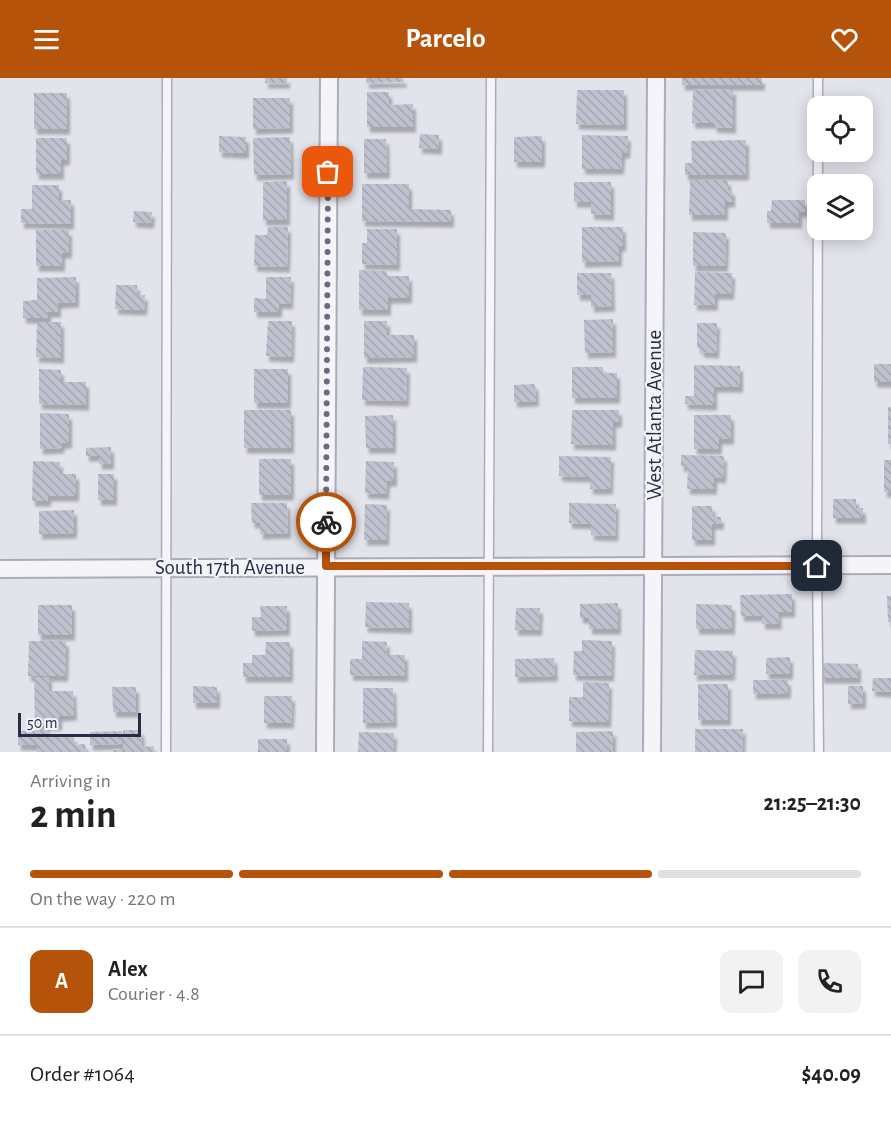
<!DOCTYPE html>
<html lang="en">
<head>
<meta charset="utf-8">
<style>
  body { margin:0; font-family:"Alegreya Sans",sans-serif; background:#f2f2f2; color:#222; height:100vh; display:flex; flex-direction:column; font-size:22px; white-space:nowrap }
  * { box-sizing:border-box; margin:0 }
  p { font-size:20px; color:#767676 }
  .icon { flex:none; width:33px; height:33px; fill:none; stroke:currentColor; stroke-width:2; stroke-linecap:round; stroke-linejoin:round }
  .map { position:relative; height:674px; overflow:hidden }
  .details { display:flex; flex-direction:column; background:#fff; flex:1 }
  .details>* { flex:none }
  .buttons { position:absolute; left:807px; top:18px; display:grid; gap:12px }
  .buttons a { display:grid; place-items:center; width:66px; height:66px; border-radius:12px; background:#fff; box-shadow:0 3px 15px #0003; font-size:30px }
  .scale { position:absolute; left:18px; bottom:15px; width:123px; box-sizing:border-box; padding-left:6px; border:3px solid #282c45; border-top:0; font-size:16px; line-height:21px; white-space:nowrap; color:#282c45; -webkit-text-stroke:4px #f1f3f8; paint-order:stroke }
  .pin { position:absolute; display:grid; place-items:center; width:51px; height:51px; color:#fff; margin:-26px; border-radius:12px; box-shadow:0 3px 9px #0006 }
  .courier { position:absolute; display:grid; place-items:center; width:60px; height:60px; margin:-30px; border:4px solid #b45309; border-radius:50%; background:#fff; color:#222; box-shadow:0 2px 8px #0007 }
  .overview em { font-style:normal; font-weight:700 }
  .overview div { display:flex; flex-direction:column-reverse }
  .overview { display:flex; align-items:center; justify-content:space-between; height:102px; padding:0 30px }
  h1 { font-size:39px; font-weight:700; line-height:45px }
  .bar { display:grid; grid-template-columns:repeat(4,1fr); gap:9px 6px; align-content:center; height:72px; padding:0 30px }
  .bar i { height:8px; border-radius:4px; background:#e0e0e0 }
  .bar .on { background:#b45309 }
  .bar p { grid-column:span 4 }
  .line { display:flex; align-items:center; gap:15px; padding:0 30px; border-top:2px solid #e0e0e0 }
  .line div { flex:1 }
  .round { display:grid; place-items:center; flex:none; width:63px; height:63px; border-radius:12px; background:#f2f2f2 }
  header { display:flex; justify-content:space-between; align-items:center; height:78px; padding:0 30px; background:#b45309; color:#fff; font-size:27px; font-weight:700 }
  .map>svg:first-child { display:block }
</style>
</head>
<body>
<header><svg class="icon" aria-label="menu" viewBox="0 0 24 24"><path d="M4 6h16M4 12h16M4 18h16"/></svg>Parcelo<svg class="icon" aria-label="heart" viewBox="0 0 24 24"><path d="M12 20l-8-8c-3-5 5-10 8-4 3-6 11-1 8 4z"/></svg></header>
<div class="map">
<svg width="891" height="674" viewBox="0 0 891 674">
  <defs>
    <pattern id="building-back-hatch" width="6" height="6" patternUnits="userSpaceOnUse" patternTransform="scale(1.5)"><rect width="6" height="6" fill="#bec1ce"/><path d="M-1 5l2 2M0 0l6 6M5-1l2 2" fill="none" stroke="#a3a6b2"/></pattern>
    <filter id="shadow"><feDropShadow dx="3" dy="5.5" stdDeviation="1.5" flood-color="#0004"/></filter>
  </defs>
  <rect width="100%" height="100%" fill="#e2e3eb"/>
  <g fill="url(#building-back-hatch)" filter="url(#shadow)">
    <rect x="265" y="0" width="22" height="5"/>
    <polygon points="366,0 403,0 404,4 366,5"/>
    <rect x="682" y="0" width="80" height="7"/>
    <polygon points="733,11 733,50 714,49 714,45 692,45 693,12"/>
    <polygon points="577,12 624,12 624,47 576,46"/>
    <polygon points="367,14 389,14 389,27 413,26 413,49 367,49"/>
    <rect x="34" y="15" width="33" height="36"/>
    <polygon points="253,20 290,20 290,50 253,51"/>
    <polygon points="420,56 439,57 439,71 419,70"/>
    <polygon points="582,57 628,58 627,75 622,75 621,91 582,91"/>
    <polygon points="219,58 246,59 246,75 219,74"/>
    <polygon points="542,58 542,84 514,84 514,59"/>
    <polygon points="290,59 291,96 254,97 253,60"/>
    <polygon points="36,60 67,60 67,82 61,82 61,96 36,96"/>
    <polygon points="364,61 386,61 387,95 364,95"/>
    <polygon points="746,62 746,97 685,97 685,85 692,85 691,63"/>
    <polygon points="690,102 728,102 728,112 732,112 732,124 725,124 725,137 689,137"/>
    <polygon points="287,103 287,142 263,142 263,104"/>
    <polygon points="574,104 611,104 611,137 591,136 591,124 574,124"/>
    <polygon points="362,106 409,106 409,131 451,132 451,144 362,143"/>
    <polygon points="32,107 59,107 59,122 71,122 71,146 21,145 21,131 32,131"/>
    <polygon points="772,122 805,122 805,134 799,134 799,145 767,145 767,133 771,133"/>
    <polygon points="134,133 152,134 151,145 133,144"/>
    <polygon points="268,149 288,149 287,189 254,188 255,157 267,157"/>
    <polygon points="582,149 623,149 623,168 619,168 619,183 582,184"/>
    <polygon points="367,151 397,151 397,187 362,186 362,165 367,165"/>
    <polygon points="36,152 69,152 69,175 62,175 62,188 36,188"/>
    <polygon points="693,154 726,155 725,188 693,188"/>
    <polygon points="359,192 387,193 387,198 409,198 409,220 388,220 388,232 359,232"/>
    <polygon points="695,194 732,195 731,216 715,216 715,227 694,227"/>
    <polygon points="577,195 611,195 612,228 591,229 591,217 577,217"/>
    <polygon points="76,199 76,224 58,225 58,234 48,234 48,240 23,240 23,223 37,222 37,200"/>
    <polygon points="266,199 291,199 290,226 279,225 279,234 254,234 254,220 266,221"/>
    <polygon points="116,207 137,207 137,217 145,217 144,232 115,231"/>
    <polygon points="613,241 613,274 585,275 584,242"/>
    <polygon points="268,243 292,243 291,279 266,278"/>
    <polygon points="364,243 387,243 387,257 414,257 414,279 364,280"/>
    <polygon points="37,244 61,244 61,280 36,279"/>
    <polygon points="697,245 717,245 716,275 701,274 701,270 697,270"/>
    <rect x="874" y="286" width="17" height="18"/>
    <polygon points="694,287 740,288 740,309 714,309 714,327 685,326 685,318 694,318"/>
    <polygon points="363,289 407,290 406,323 362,322"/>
    <polygon points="572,289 603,289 603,295 617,295 617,320 572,320"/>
    <polygon points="39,291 61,292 61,304 86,304 86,327 39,326"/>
    <rect x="254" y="291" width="34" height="34"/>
    <polygon points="535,306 536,323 514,324 514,307"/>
    <rect x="888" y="329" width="3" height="37"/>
    <rect x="244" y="332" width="47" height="38"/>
    <polygon points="572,332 619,332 619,344 613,344 613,367 571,366"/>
    <polygon points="40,335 69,336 69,365 62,365 61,370 40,371"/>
    <polygon points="393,337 393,370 366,370 365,338"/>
    <polygon points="694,337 731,337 731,361 719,361 719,371 694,371"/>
    <polygon points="111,369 111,386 99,386 99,378 86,378 86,370"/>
    <polygon points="681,377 724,378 723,400 714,399 714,411 687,411 688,389 681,388"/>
    <polygon points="559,378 611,379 610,411 590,411 590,399 559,398"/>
    <rect x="259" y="381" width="32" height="36"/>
    <rect x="884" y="382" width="7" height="32"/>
    <polygon points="33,383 60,384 60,396 76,396 76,418 48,418 48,423 32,423"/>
    <polygon points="366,383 394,384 394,403 387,403 386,416 365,415"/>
    <rect x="98" y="396" width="16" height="26"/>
    <polygon points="833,421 856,421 856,430 863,430 863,440 833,440"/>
    <polygon points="251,425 287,425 288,455 260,456 260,445 252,445"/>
    <polygon points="569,425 616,426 615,458 591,457 591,446 569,445"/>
    <polygon points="365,426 387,427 386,462 364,462"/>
    <polygon points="692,428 712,428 713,439 721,439 721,446 712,446 712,462 692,462"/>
    <polygon points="74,432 74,455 39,456 39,433"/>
    <polygon points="792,516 792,534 778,534 779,546 762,546 762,538 741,538 740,517"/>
    <polygon points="887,518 891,518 891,544 888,544"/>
    <polygon points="366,524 409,525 409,550 365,549"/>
    <polygon points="618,525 618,551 589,551 589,540 580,540 580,526"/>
    <polygon points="696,526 732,527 732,551 696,551"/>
    <rect x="38" y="527" width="34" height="30"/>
    <polygon points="260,528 287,528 287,552 252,553 252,539 261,539"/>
    <polygon points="516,530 540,530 539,552 515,552"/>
    <polygon points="582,562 612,563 611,598 573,597 574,573 582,573"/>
    <polygon points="29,563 66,563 65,598 28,598"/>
    <polygon points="362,563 387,564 386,577 405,577 405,598 350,597 350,581 362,581"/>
    <polygon points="266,564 290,564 290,599 243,599 243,585 252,585 252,577 265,577"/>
    <polygon points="695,572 733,573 732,597 694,597"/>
    <polygon points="790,579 790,596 766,596 766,580"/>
    <polygon points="554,580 555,598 515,599 515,581"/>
    <polygon points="821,585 858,586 858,600 821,600"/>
    <polygon points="34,599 49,599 49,613 73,613 74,637 59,638 59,647 35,648"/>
    <polygon points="873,600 891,600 891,614 872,613"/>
    <polygon points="753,602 788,602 788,615 753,616"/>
    <polygon points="583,604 609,605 608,644 569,643 569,619 583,619"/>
    <rect x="698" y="606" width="30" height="36"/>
    <polygon points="193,608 217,609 217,625 193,625"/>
    <polygon points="848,608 863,608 863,625 848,626"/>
    <polygon points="112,609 136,609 136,634 113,634"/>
    <polygon points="363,610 393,610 394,644 363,645"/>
    <polygon points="264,618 292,618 291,645 264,645"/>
    <polygon points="695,651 743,651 742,674 695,674"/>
    <polygon points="50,652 50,659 74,659 74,667 85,666 86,674 37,674 37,667 18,667 18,653"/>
    <polygon points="123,652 141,652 142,669 154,668 154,674 113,674 113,672 123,671"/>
    <polygon points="122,653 122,666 90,667 90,654"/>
    <polygon points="613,653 613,674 576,674 576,654"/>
    <polygon points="359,654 394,655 393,674 358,674"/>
    <rect x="258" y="661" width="29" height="13"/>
  </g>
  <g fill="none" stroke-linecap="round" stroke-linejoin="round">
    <defs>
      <g id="service">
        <polyline points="818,28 818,0"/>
        <polyline points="818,60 817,488 819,674"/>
        <polyline points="166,674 167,0"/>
        <polyline points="488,674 491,0"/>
      </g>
      <g id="minor">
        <polyline points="0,491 891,487"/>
        <polyline points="325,674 329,0"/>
        <polyline points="652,674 656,0"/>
      </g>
    </defs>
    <use href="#service" stroke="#aaacb9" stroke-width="11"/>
    <use href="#minor" stroke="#aaacb9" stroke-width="20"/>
    <use href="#service" stroke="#f5f5f9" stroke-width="8"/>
    <use href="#minor" stroke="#f5f5f9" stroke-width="16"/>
  </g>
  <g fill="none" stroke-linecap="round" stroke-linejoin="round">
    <polyline stroke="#696c7f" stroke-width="6" stroke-dasharray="0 10.8" points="326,444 328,94"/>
    <polyline stroke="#b45309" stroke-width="8" points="326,444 326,488 817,488"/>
  </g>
  <g text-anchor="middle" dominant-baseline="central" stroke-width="4.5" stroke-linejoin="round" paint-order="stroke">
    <g font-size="21" fill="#282c45" stroke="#f1f3f8">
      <text transform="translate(654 337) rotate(-90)">West Atlanta Avenue</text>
      <text x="230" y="489">South 17th Avenue</text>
    </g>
  </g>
</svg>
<div class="buttons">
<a><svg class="icon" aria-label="locate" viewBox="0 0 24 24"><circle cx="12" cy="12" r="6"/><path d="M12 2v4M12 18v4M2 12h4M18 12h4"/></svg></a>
<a><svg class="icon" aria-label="layers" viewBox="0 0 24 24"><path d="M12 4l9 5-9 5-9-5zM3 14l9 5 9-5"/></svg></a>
</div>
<div class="scale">50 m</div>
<div class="pin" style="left:328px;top:94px;background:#ea580c"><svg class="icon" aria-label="bag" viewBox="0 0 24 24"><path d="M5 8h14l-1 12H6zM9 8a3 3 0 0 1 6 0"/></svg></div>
<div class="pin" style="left:817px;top:488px;background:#1f2937"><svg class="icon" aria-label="home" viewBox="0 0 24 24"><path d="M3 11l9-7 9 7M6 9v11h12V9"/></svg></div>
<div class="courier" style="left:326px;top:444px"><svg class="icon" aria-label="bike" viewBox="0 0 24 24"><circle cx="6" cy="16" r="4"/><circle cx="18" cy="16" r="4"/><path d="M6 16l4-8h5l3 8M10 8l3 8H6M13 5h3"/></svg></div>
</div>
<section class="details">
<div class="overview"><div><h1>2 min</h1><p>Arriving in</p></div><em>21:25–21:30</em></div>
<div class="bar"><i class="on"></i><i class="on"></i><i class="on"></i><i></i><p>On the way · 220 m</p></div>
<div class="line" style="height:108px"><b class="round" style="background:#b45309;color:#fff">A</b><div><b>Alex</b><p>Courier · 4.8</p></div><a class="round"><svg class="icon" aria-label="chat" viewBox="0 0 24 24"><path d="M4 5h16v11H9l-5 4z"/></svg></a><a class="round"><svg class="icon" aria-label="phone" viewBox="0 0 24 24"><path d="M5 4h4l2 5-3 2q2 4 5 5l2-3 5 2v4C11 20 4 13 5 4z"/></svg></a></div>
<div class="line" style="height:78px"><div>Order #1064</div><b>$40.09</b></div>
</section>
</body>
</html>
